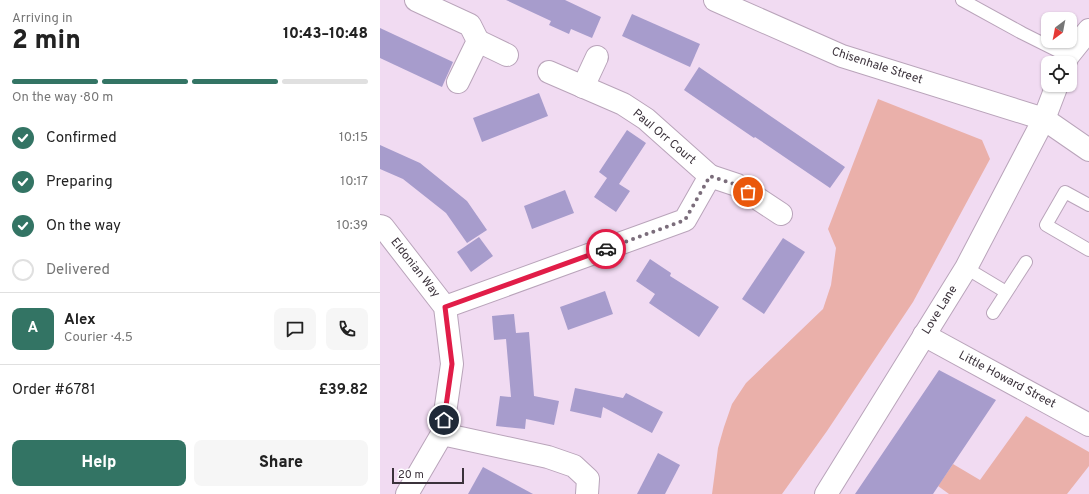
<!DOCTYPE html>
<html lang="en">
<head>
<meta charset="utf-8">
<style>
  body { margin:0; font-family:Overpass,sans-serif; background:#f6f6f6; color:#222; height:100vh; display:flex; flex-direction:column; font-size:15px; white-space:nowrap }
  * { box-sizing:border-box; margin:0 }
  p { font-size:13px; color:#767676 }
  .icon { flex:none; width:22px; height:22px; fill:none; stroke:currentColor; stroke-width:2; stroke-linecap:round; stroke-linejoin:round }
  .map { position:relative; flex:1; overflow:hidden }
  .side { display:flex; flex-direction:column; background:#fff; width:380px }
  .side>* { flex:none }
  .needle { width:26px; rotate:212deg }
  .buttons { position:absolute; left:661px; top:12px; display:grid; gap:8px }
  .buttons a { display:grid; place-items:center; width:36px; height:36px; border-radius:8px; background:#fff; box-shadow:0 1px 3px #0004; font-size:20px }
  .scale { position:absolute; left:12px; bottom:10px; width:72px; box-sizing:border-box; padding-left:4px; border:2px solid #3b323b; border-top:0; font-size:11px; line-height:14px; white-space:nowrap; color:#3b323b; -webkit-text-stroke:3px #fff; paint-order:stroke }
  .pin { position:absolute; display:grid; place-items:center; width:34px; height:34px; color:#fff; margin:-17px; border:2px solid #fff; border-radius:50%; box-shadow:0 1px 4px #0007 }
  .courier { position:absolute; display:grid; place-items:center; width:40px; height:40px; margin:-20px; border:3px solid #e11d48; border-radius:50%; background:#fff; color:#222; box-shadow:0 1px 5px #0007 }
  .head em { font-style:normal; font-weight:800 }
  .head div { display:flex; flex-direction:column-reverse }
  .head { display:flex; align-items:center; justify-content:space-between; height:68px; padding:0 12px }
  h1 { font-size:26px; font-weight:800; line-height:30px }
  .bar { display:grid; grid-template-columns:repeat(4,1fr); gap:6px 4px; align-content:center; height:48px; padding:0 12px }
  .bar i { height:5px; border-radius:3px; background:#e0e0e0 }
  .bar .current { background:#337464 }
  .bar p { grid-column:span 4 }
  .line { display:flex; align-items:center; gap:10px; padding:0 12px; border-top:1px solid #e0e0e0 }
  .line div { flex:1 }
  .round { display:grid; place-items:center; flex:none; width:42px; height:42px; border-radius:8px; background:#f6f6f6 }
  ol { padding:0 12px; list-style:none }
  li { display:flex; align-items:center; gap:12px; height:44px }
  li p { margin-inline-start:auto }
  li .icon { padding:4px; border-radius:50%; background:#337464; color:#fff; stroke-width:4 }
  li:last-child { color:#767676 }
  li i { width:22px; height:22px; border:2px solid #e0e0e0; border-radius:50% }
  .cta { display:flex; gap:8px; margin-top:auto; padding:8px 12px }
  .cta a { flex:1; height:46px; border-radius:8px; background:#337464; color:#fff; font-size:16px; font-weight:800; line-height:46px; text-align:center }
  .cta a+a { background:#f6f6f6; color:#222 }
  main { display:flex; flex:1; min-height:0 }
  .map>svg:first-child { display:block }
</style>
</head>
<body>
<main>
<section class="side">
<div class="head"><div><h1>2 min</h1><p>Arriving in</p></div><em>10:43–10:48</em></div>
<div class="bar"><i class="current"></i><i class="current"></i><i class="current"></i><i></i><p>On the way · 80 m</p></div>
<ol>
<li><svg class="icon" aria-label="check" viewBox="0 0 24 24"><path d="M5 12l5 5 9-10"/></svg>Confirmed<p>10:15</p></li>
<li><svg class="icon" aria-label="check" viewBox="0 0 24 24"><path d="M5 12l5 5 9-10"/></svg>Preparing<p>10:17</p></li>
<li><svg class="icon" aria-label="check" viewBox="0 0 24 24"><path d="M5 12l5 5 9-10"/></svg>On the way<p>10:39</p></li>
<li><i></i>Delivered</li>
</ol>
<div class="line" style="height:72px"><b class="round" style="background:#337464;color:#fff">A</b><div><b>Alex</b><p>Courier · 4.5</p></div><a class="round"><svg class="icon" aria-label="chat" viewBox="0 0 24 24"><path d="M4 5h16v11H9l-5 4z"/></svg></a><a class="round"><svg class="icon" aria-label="phone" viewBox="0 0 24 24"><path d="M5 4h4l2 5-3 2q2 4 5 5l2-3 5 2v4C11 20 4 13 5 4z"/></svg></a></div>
<div class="line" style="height:52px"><div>Order #6781</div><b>£39.82</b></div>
<div class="cta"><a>Help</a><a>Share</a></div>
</section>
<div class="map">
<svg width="709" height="494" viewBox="0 0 709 494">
  <rect width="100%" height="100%" fill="#f1dbf2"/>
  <g fill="#eab0aa">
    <polygon points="498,99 602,140 610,159 533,302 447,431 402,494 332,494 334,479 338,448 344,427 352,404 366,383 443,309 451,285 456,248 448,229"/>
    <polygon points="646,416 709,452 709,466 687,494 569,494 558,486 573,464 600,480"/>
  </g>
  <g fill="#a79ccc">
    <polygon points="126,0 185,0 221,17 212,38 191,29 189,34 169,25 171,21"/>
    <polygon points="252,14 320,44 310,67 242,36"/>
    <polygon points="0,28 73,62 62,87 0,58"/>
    <polygon points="319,67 465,167 450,188 375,137 374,138 304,90"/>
    <polygon points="159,93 168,116 102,142 93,118"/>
    <polygon points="247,130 266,143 239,184 250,191 236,212 214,197 227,178 219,172"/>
    <polygon points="0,145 40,163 87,201 107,230 87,243 66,213 23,179 0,169"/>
    <polygon points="185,190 194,213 152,229 144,206"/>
    <polygon points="99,237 113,256 91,272 77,252"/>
    <polygon points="403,238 425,252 384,314 362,299"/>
    <polygon points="270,259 291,273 290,276 339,307 319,337 269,303 275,294 256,281"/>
    <polygon points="225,291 233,314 188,330 180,307"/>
    <polygon points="134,314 136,333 149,332 154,396 179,401 174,425 146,419 145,429 116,426 120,396 131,397 126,339 114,340 112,316"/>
    <polygon points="559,370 616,400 573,464 553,494 475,494"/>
    <polygon points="195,388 243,398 246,393 283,412 272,433 223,407 221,418 190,411"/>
    <polygon points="278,453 300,465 285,494 257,494"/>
    <polygon points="103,467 153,494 88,494"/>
  </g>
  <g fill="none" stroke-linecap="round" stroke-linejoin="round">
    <defs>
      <g id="lane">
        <polyline points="582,0 642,33 688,56"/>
        <polyline points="709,205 685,192 666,225 709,250"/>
        <polyline points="586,268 626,292"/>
        <polyline points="613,313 646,262"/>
      </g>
      <g id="street">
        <polyline points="36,0 90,25 98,41 78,82"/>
        <polyline points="98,41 127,55"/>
        <polyline points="203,87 217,57"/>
        <polyline points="330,176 357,185 401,214"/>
        <polyline points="0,226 3,227 65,307 72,364 62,434 27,494"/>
        <polyline points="65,307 305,220 330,176 266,119 243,104 169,72"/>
        <polyline points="544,335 709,425"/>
        <polyline points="62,434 168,457 194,466 208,479 207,494"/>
      </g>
      <g id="secondary">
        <polyline points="335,0 462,56 664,119 709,150"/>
        <polyline points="685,63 688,56 709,30"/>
        <polyline points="446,494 586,268 664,119 677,85"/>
      </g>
    </defs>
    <use href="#lane" stroke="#b9a4ba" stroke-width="14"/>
    <use href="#street" stroke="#b9a4ba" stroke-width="24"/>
    <use href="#secondary" stroke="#b9a4ba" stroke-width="24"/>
    <use href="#lane" stroke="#fff" stroke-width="12"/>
    <use href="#street" stroke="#fff" stroke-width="22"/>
    <use href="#secondary" stroke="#fff" stroke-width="22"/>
  </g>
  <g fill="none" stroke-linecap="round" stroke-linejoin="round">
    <polyline stroke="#7b6d7b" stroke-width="4" stroke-dasharray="0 7.2" points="226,249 305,220 330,176 357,185 368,192"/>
    <polyline stroke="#e11d48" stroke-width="5" points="64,420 72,364 65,307 226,249"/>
  </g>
  <g text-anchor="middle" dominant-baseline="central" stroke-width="3.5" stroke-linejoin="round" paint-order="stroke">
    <g font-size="12" fill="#3b323b" stroke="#fff">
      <text transform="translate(497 66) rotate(18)">Chisenhale Street</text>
      <text transform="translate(284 137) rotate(40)">Paul Orr Court</text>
      <text transform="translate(35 268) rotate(52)">Eldonian Way</text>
      <text transform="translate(560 310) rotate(-58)">Love Lane</text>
      <text transform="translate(627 380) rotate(28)">Little Howard Street</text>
    </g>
  </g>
</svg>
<div class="buttons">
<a><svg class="needle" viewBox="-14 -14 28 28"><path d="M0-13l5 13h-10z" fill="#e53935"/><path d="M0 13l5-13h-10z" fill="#767676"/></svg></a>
<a><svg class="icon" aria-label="locate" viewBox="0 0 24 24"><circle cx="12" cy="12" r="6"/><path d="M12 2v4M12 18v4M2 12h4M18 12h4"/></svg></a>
</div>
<div class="scale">20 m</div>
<div class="pin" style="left:368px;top:192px;background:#ea580c"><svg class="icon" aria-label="bag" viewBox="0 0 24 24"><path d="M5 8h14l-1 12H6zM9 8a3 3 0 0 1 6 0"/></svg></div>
<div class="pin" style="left:64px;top:420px;background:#1f2937"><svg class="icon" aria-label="home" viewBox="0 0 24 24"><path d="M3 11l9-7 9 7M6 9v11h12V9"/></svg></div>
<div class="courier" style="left:226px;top:249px"><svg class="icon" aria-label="car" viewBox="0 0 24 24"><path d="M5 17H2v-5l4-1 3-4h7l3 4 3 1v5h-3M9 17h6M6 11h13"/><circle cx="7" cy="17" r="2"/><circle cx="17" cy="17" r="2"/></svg></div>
</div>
</main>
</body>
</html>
